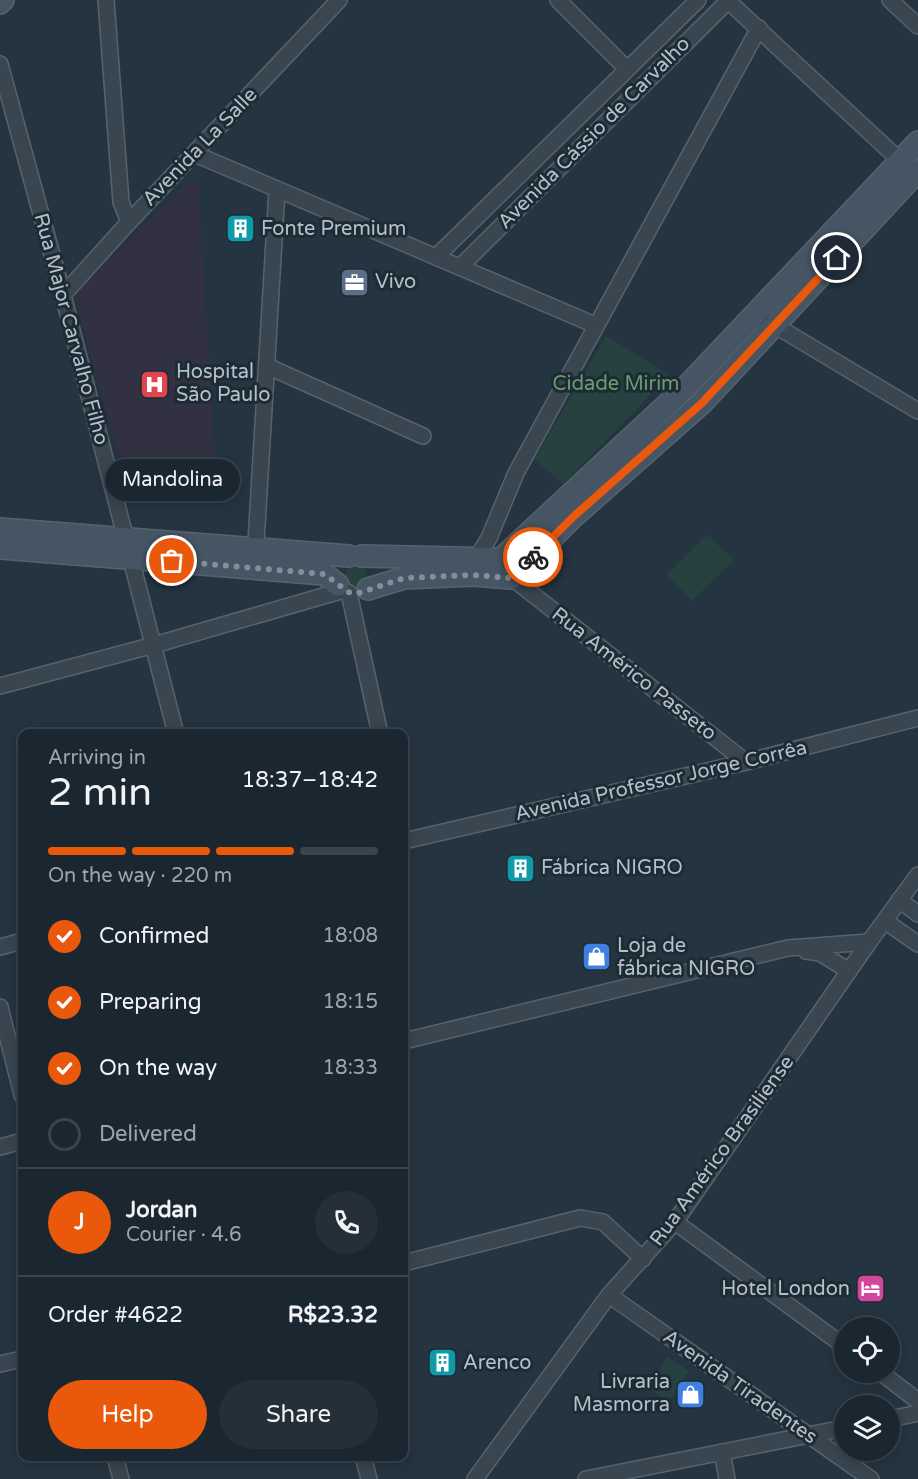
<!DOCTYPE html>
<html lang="en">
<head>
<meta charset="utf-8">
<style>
  body { margin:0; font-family:"Varela Round",sans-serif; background:#242f38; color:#f1f3f6; height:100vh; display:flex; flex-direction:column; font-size:22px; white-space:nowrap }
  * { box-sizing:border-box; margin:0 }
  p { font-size:20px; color:#a0a5ab }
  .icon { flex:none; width:33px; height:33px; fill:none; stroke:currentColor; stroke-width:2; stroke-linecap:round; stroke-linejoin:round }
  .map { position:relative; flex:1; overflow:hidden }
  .side { position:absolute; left:18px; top:729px; width:390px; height:732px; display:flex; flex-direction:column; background:#1b2730; border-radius:12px; box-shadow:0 3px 15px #0003,0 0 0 2px #39444c }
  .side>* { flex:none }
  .tools { position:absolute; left:834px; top:1317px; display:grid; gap:12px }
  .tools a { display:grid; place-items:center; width:66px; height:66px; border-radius:50%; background:#1b2730; box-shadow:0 3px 15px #0003,0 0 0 2px #39444c; font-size:30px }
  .pin { position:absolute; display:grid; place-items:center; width:51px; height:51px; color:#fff; margin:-26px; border:3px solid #fff; border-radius:50%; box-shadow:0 2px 6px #0007 }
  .courier { position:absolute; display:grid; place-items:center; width:60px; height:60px; margin:-30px; border:4px solid #ea580c; border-radius:50%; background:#fff; color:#222; box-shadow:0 2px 8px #0007 }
  .bubble { position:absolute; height:42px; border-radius:21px; background:#1b2730; box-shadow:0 3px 15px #0003,0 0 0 2px #39444c; font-size:20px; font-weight:600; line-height:42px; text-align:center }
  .overview em { font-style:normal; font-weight:600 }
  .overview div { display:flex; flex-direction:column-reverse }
  .overview { display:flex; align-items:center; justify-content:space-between; height:102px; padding:0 30px }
  h1 { font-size:39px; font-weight:600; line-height:45px }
  .bar { display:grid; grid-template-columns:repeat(4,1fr); gap:9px 6px; align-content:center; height:72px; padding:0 30px }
  .bar i { height:8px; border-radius:4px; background:#39444c }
  .bar .on { background:#ea580c }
  .bar p { grid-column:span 4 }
  .line { display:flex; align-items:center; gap:15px; padding:0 30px; border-top:2px solid #39444c }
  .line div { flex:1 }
  .round { display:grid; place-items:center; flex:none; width:63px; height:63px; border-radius:32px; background:#242f38 }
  ol { padding:0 30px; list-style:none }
  li { display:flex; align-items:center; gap:18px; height:66px }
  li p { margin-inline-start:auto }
  li .icon { padding:6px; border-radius:50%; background:#ea580c; color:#fff; stroke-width:4 }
  li:last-child { color:#a0a5ab }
  li i { width:33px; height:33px; border:3px solid #39444c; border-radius:50% }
  .primary-button { display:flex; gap:12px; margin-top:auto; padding:12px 30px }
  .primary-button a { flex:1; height:69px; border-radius:36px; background:#ea580c; color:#fff; font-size:24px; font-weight:600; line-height:69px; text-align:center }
  .primary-button a+a { background:#242f38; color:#f1f3f6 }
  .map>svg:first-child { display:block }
</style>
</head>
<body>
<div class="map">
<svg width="918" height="1479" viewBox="0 0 918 1479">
  <rect width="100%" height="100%" fill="#243440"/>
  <polygon fill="#313141" points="198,181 217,485 123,473 74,295 185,185"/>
  <g fill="#264140">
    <polygon points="606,336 670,375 563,484 535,459"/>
    <polygon points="707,534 734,560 692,601 666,575"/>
    <circle cx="356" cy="576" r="11"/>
    <polygon points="668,1357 689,1371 668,1402 647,1387"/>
  </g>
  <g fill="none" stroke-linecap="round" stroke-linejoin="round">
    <defs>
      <g id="street">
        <polyline points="106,0 121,202 129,222"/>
        <polyline points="558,0 627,69"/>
        <polyline points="727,0 907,167"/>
        <polyline points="890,0 918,26"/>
        <polyline points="0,64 63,295 176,734"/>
        <polyline points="195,154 595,325"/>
        <polyline points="436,257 698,0"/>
        <polyline points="460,267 729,0"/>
        <polyline points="63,295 129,222 339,0"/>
        <polyline points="766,320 918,411"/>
        <polyline points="267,366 423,436"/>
        <polyline points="255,559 277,190"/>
        <polyline points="474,566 476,559 489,538 516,473 759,28"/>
        <polyline points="508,571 512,578 746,762"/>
        <polyline points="349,593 380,734"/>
        <polyline points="0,686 154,645 344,590"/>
        <polyline points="404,841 746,762 918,718"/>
        <polyline points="899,900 918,914"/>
        <polyline points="885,921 918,944"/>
        <polyline points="0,947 22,941"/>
        <polyline points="806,951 820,953 849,971"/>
        <polyline points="0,1007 22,1095"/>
        <polyline points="404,1041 788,948 869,942"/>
        <polyline points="0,1147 22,1141"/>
        <polyline points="675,1222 844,1346"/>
        <polyline points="404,1263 580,1218 603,1222 643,1259"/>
        <polyline points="609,1295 871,1479"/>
        <polyline points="0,1364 22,1359"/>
        <polyline points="880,1372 918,1401"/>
        <polyline points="890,1419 918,1413"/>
        <polyline points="722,1452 727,1479"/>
        <polyline points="115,1456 121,1479"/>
        <polyline points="363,1456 369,1479"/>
        <polyline points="475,1479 609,1295 675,1222 869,942 918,875"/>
        <polyline points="586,1479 844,1428"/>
      </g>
      <g id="secondary">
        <polyline points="0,3 3,0"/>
        <polyline points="0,529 349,556"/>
        <polyline points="0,548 324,574 338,585"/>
        <polyline points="362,556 501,559 688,385 918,142"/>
        <polyline points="368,589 404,578 473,575 512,578 573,517 702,403 918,171"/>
      </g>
    </defs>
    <use href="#street" stroke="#56636d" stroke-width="18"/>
    <use href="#secondary" stroke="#56636d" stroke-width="24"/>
    <use href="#street" stroke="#394650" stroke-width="15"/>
    <use href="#secondary" stroke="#465563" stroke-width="21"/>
  </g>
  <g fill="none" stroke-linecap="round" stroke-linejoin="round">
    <polyline stroke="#828f9a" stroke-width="6" stroke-dasharray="0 10.8" points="172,561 324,574 350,593 359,593 404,578 473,575 512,578 533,557"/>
    <polyline stroke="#ea580c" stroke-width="8" points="533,557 573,517 702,403 837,258"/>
  </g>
  <defs>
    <symbol id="building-square" viewBox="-11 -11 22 22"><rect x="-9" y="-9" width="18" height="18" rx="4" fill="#0f9aa8" stroke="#1d2b35"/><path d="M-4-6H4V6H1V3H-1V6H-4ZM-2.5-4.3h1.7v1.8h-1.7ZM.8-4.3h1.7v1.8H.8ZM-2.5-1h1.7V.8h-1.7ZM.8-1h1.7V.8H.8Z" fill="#fff"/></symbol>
    <symbol id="office-square" viewBox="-11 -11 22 22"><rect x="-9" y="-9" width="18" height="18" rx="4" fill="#5c6f8a" stroke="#1d2b35"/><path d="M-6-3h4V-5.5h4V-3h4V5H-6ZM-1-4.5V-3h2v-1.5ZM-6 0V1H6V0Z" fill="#fff"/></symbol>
    <symbol id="hospital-square" viewBox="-11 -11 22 22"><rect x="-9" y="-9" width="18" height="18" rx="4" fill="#e0444e" stroke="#1d2b35"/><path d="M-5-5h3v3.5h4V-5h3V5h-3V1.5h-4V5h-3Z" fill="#fff"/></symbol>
    <symbol id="shop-square" viewBox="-11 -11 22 22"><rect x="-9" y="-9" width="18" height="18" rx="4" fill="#3f7fe0" stroke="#1d2b35"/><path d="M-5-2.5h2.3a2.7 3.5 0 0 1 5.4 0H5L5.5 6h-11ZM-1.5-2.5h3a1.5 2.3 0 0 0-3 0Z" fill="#fff"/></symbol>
    <symbol id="hotel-square" viewBox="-11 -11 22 22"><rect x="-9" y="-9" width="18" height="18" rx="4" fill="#d1479c" stroke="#1d2b35"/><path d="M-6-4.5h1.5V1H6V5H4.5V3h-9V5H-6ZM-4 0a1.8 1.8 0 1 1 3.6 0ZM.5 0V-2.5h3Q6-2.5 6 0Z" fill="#fff"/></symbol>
  </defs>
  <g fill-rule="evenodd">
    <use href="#building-square" x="224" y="212" width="33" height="33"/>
    <use href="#office-square" x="338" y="266" width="33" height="33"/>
    <use href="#hospital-square" x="138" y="368" width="33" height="33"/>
    <use href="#building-square" x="504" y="852" width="33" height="33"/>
    <use href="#shop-square" x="580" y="940" width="33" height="33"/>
    <use href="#hotel-square" x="854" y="1272" width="33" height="33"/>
    <use href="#building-square" x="426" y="1346" width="33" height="33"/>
    <use href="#shop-square" x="674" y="1378" width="33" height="33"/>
  </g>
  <g text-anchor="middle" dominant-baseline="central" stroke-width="6" stroke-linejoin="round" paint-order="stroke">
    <g font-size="20" fill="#b5c0ca" stroke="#1d2b35">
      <text transform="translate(594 133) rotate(-45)">Avenida Cássio de Carvalho</text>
      <text transform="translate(200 147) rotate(-46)">Avenida La Salle</text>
      <text transform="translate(71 329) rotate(75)">Rua Major Carvalho Filho</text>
      <text transform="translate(634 674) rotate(38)">Rua Américo Passeto</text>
      <text transform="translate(661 781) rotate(-13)">Avenida Professor Jorge Corrêa</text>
      <text transform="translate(722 1151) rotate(-54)">Rua Américo Brasiliense</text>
      <text transform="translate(740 1387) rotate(35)">Avenida Tiradentes</text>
    </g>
    <g font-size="20" fill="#b5c0ca" stroke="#1d2b35" text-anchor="start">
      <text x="261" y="229">Fonte Premium</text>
      <text x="375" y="282">Vivo</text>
      <text x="176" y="372">Hospital<tspan x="176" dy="23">São Paulo</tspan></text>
      <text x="541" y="868">Fábrica NIGRO</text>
      <text x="617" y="946">Loja de<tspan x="617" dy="23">fábrica NIGRO</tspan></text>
      <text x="850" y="1289" text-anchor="end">Hotel London</text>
      <text x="463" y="1363">Arenco</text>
      <text x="670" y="1382" text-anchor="end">Livraria<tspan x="670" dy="23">Masmorra</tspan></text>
    </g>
    <g font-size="20" fill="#6b9c6f" stroke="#1d2b35">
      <text x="616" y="384">Cidade Mirim</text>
    </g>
  </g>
</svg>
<div class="tools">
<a><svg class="icon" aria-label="locate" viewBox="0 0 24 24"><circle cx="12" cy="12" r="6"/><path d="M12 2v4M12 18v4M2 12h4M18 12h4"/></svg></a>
<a><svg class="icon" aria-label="layers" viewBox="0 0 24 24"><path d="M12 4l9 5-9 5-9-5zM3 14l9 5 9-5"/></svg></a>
</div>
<div class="pin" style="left:172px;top:561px;background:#ea580c"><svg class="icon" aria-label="bag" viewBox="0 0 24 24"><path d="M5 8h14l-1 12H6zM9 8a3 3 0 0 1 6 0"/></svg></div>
<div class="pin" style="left:837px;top:258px;background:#1f2937"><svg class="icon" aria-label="home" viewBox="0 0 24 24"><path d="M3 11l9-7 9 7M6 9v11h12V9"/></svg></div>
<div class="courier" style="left:533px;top:557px"><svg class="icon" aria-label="bike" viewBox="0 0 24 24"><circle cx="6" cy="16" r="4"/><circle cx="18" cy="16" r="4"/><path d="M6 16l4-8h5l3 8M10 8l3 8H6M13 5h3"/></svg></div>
<div class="bubble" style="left:105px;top:459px;width:135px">Mandolina</div>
<section class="side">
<div class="overview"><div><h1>2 min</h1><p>Arriving in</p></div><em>18:37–18:42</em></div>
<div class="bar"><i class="on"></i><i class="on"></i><i class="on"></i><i></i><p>On the way · 220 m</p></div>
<ol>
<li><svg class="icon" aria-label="check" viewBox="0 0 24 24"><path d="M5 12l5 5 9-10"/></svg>Confirmed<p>18:08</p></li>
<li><svg class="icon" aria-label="check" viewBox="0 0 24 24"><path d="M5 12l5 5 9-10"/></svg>Preparing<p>18:15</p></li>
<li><svg class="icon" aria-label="check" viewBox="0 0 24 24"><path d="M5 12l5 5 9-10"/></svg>On the way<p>18:33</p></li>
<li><i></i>Delivered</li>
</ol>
<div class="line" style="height:108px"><b class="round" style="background:#ea580c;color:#fff">J</b><div><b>Jordan</b><p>Courier · 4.6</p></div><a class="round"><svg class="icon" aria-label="phone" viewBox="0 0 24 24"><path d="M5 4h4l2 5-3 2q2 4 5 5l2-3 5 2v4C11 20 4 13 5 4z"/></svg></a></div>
<div class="line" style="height:78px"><div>Order #4622</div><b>R$23.32</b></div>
<div class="primary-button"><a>Help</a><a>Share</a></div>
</section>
</div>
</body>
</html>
